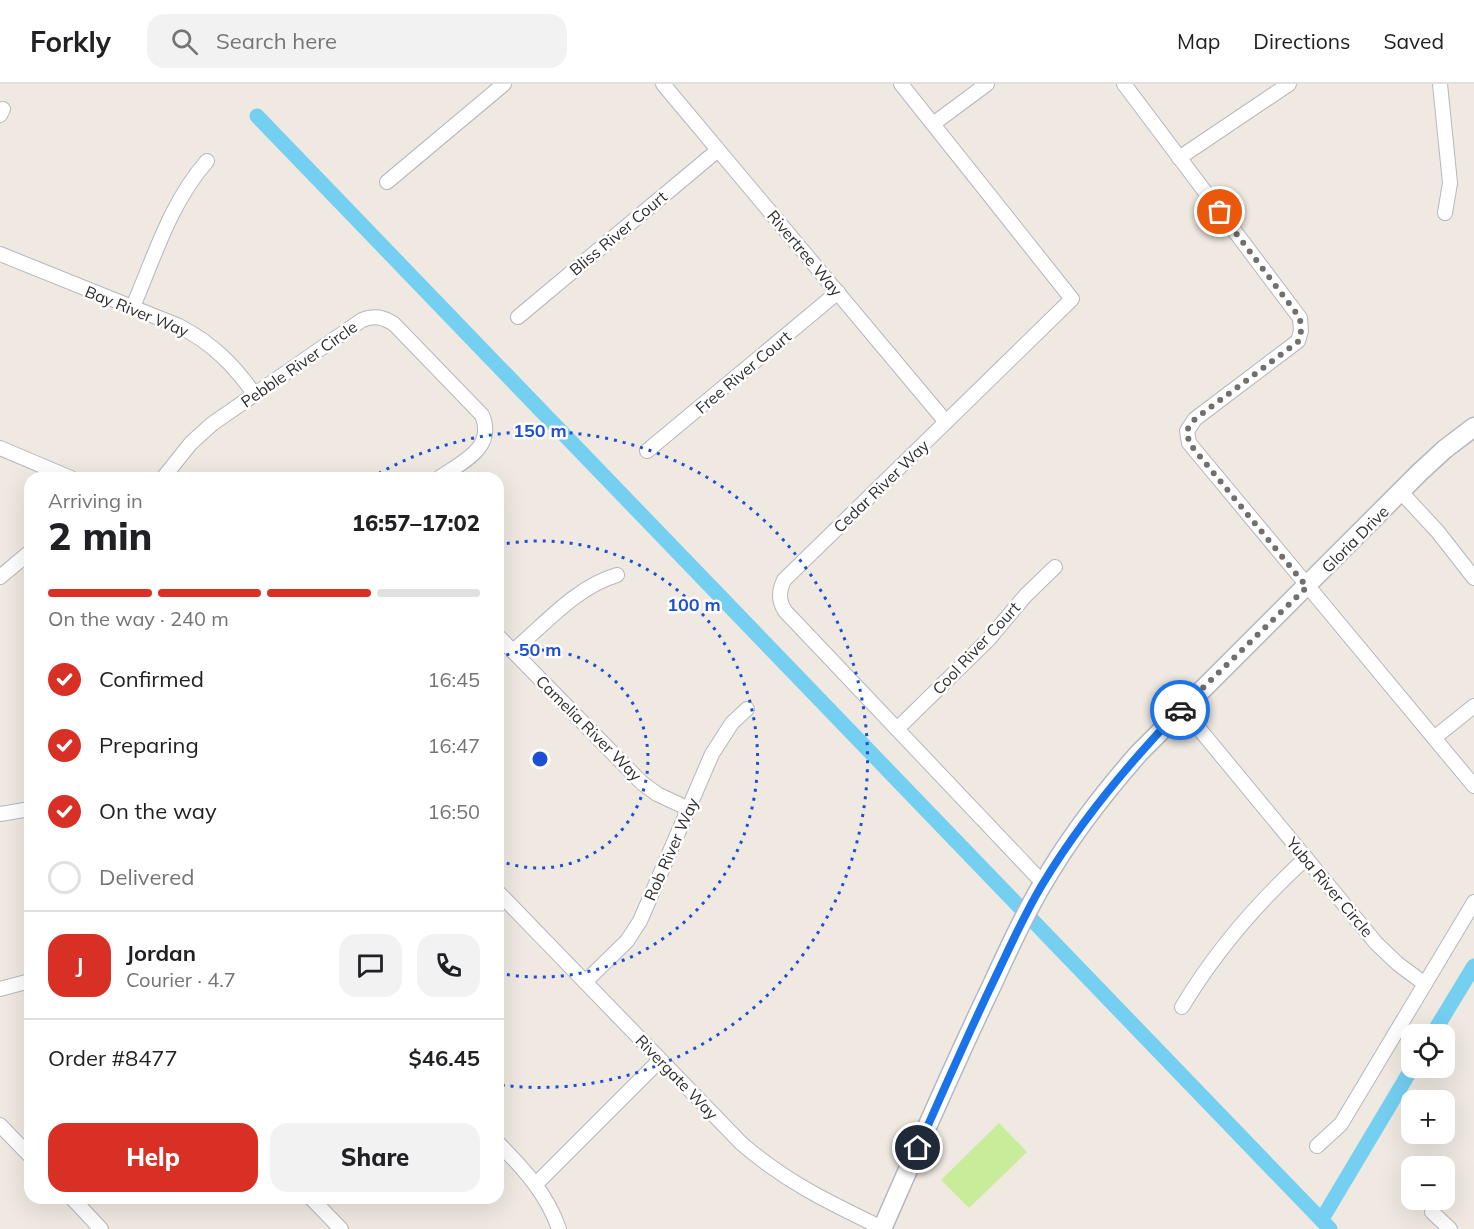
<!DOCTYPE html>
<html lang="en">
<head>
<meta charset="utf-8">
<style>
  body { margin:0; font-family:Mulish,sans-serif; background:#f2f2f2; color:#202124; height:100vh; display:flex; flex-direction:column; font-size:22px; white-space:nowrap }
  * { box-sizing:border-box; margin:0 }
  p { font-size:20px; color:#757577 }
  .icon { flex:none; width:33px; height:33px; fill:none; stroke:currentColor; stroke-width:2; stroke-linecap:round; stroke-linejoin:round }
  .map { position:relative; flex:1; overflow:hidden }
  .side { position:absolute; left:24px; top:388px; width:480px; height:732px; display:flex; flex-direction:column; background:#fff; border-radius:18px; box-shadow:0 6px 24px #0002 }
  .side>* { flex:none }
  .tools { position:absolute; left:1401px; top:940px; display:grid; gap:12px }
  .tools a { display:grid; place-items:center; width:54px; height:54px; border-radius:12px; background:#fff; box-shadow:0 6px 24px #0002; font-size:30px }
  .pin { position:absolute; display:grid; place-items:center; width:51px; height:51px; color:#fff; margin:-26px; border:3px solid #fff; border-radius:50%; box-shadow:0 2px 6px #0007 }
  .courier { position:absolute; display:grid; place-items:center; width:60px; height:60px; margin:-30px; border:4px solid #1a73e8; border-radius:50%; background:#fff; color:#222; box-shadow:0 2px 8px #0007 }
  .head em { font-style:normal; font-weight:800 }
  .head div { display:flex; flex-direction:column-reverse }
  .head { display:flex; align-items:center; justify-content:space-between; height:102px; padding:0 24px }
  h1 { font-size:39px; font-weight:800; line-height:45px }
  .bar { display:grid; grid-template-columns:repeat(4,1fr); gap:9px 6px; align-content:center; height:72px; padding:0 24px }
  .bar i { height:8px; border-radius:4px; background:#e0e0e0 }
  .bar .selected { background:#d93025 }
  .bar p { grid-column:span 4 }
  .line { display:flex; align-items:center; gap:15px; padding:0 24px; border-top:2px solid #e0e0e0 }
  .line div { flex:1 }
  .round { display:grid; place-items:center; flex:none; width:63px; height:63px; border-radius:18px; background:#f2f2f2 }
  ol { padding:0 24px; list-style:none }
  li { display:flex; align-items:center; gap:18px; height:66px }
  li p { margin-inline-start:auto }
  li .icon { padding:6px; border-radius:50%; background:#d93025; color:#fff; stroke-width:4 }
  li:last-child { color:#757577 }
  li i { width:33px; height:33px; border:3px solid #e0e0e0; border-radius:50% }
  .cta { display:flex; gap:12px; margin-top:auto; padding:12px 24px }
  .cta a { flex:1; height:69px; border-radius:18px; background:#d93025; color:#fff; font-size:24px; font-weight:800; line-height:69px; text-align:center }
  .cta a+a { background:#f2f2f2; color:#202124 }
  header { display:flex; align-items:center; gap:36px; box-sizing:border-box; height:84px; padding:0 30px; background:#fff; border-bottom:2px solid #e0e0e0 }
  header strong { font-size:28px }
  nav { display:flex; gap:33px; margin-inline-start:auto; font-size:21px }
  .search { width:420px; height:54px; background:#f2f2f2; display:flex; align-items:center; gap:15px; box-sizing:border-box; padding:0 21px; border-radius:18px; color:#757577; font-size:22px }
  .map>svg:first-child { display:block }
</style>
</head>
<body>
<header>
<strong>Forkly</strong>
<div class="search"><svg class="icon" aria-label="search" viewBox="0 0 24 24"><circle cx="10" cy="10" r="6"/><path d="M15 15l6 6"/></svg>Search here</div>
<nav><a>Map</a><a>Directions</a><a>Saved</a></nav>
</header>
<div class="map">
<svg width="1474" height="1145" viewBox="0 0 1474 1145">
  <rect width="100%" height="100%" fill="#efe9e1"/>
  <polygon fill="#c9ec9a" points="999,1039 1027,1068 969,1124 941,1096"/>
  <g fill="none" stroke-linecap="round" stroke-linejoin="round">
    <g stroke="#75cff0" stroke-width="15">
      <polyline points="257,32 1330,1145"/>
      <polyline points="1432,951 1474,882"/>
      <polyline points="1322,1135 1412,984"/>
    </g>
    <defs>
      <g id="street">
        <polyline points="663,0 946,338"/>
        <path d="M 901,0 L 1072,215 L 784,496 C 779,507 778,516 785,527 L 1043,799"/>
        <polyline points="1124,0 1300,234 1301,247 1298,257 1195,335 1187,347 1189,359 1474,702"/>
        <polyline points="1440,0 1450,99 1445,129"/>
        <polyline points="0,31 3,25"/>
        <polyline points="933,40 987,0"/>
        <polyline points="1179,74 1289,0"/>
        <polyline points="387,98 504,0"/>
        <path d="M 0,170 L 179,242 C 212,259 234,281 255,311"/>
        <path d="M 132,225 C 154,174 170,119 207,77"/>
        <polyline points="518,233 718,66"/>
        <polyline points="0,364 71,394"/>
        <polyline points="647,367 838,208"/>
        <path d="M 163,394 L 191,359 L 212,340 L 362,236 C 375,231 383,233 394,240 L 482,331 C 496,364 462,378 439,394"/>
        <polyline points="1401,408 1438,448 1474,494"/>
        <polyline points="0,493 30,468"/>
        <polyline points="498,552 642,699 657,710 689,725"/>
        <path d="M 513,567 C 545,540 576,503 617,491"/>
        <polyline points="1182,624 1376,859 1398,880 1425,900"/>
        <polyline points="897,645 988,556 1026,511 1055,483"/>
        <polyline points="1434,654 1474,622"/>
        <polyline points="0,730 30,725"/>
        <path d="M 498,808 L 742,1060 C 788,1099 828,1118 882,1144"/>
        <polyline points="585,898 627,857 640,837 712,670 732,639 747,625"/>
        <polyline points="0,905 30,897"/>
        <path d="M 1182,923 C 1216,866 1257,819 1306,774"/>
        <polyline points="0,1041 30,1072"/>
        <path d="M 498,1059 C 524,1085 547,1110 559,1145"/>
        <polyline points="1317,1062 1341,1040 1474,818"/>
        <polyline points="536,1100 660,976"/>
        <polyline points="72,1114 101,1145"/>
        <polyline points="311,1114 341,1145"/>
        <polyline points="1432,1128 1450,1145"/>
      </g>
      <path id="secondary" d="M 882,1145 C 918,1063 954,980 993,899 C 1008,866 1023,833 1042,801 C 1069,754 1103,710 1139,669 L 1420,388 L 1445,365 L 1474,343"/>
    </defs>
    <use href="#street" stroke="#b4b7c1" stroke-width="16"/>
    <use href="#secondary" stroke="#b4b7c1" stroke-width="21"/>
    <use href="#street" stroke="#fff" stroke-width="14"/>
    <use href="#secondary" stroke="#fff" stroke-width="18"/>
  </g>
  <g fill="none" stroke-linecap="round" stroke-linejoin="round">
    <polyline stroke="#726f6d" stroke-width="6" stroke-dasharray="0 10.8" points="1180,626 1307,503 1189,359 1187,346 1195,335 1299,257 1301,247 1300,234 1220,128"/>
    <path stroke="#1a73e8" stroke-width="8" d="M 918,1064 C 943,1007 968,950 995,894 C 1010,863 1024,831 1042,801 C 1081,736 1128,680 1180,626"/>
  </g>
  <g fill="none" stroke="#1d4ed8" stroke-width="3" stroke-dasharray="3 6">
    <path d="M498 574A109 109 0 1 1 498 776"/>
    <path d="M498 461A218 218 0 1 1 498 889"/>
    <path d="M371 394A328 328 0 1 1 500 1001"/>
  </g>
  <g text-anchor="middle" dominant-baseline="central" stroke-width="5" stroke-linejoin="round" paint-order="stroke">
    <g font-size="16" fill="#2e2e2e" stroke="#fff">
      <text transform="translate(618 149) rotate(-40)">Bliss River Court</text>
      <text transform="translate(805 169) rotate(50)">Rivertree Way</text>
      <text transform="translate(137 227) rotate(22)">Bay River Way</text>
      <text transform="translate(299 280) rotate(-35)">Pebble River Circle</text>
      <text transform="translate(743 288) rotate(-40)">Free River Court</text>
      <text transform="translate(881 402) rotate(-44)">Cedar River Way</text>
      <text transform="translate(1355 455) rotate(-45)">Gloria Drive</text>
      <text transform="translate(976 564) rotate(-47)">Cool River Court</text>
      <text transform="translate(589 644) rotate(45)">Camelia River Way</text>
      <text transform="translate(671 765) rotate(-66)">Rob River Way</text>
      <text transform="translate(1330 803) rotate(50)">Yuba River Circle</text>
      <text transform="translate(677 993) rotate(46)">Rivergate Way</text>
    </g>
  </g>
  <circle cx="540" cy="675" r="9" fill="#1d4ed8" stroke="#fff" stroke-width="3"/>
  <g font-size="18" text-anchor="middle" font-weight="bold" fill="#1d4ed8" stroke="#fff" stroke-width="5" stroke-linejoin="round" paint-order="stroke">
    <text x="540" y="353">150 m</text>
    <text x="694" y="527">100 m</text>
    <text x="540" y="572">50 m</text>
  </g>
</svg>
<div class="tools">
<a><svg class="icon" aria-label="locate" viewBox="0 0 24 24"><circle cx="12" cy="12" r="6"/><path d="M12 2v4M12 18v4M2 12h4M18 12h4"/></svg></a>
<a>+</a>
<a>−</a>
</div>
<div class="pin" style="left:1220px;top:128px;background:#ea580c"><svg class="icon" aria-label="bag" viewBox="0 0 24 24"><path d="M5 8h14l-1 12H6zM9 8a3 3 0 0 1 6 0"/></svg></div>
<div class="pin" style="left:918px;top:1064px;background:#1f2937"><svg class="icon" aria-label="home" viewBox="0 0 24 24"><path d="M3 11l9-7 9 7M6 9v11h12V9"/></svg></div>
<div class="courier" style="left:1180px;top:626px"><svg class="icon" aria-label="car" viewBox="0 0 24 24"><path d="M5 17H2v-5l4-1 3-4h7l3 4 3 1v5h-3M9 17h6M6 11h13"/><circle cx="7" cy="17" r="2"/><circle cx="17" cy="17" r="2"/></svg></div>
<section class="side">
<div class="head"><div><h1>2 min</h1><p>Arriving in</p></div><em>16:57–17:02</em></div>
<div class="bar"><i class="selected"></i><i class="selected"></i><i class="selected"></i><i></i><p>On the way · 240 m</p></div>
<ol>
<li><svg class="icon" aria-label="check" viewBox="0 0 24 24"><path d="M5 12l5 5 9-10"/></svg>Confirmed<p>16:45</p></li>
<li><svg class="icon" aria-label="check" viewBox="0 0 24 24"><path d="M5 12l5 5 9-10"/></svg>Preparing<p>16:47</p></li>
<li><svg class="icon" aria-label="check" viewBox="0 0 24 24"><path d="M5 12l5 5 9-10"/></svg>On the way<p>16:50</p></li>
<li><i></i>Delivered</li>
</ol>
<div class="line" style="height:108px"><b class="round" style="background:#d93025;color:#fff">J</b><div><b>Jordan</b><p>Courier · 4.7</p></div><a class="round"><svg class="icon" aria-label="chat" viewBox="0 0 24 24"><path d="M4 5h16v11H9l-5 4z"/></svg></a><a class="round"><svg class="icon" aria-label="phone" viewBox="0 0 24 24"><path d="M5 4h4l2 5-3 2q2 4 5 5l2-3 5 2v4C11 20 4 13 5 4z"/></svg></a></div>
<div class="line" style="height:78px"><div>Order #8477</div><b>$46.45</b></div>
<div class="cta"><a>Help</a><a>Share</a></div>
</section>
</div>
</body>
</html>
